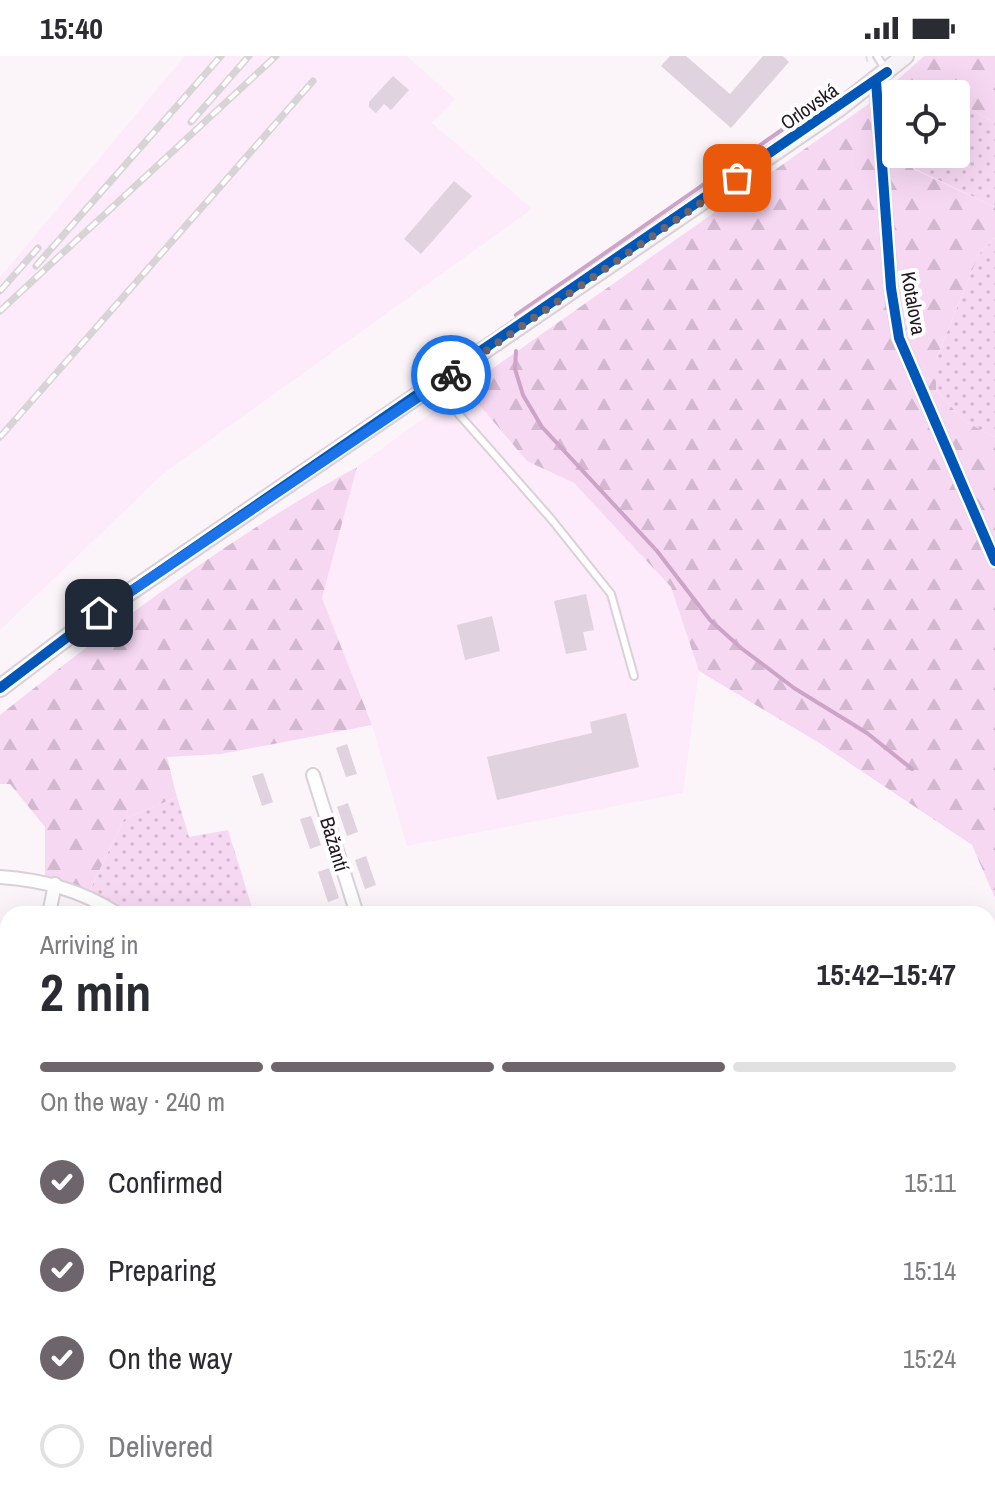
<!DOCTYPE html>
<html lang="en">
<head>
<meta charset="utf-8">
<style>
  body { margin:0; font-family:"Archivo Narrow",sans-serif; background:#f2f2f3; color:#2b2b33; height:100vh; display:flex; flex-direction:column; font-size:30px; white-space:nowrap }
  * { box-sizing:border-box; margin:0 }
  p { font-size:26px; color:#7c7c81 }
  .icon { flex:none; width:44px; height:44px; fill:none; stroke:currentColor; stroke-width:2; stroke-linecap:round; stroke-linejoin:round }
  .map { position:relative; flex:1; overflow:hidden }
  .sheet { position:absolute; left:0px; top:850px; width:996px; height:600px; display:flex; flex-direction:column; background:#fff; border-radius:24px 24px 0 0; box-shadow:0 8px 32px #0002 }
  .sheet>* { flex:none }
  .fabs { position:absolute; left:882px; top:24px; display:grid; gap:16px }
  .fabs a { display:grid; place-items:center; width:88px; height:88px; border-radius:8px; background:#fff; box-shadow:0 8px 32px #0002; font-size:40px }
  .pin { position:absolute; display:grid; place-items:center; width:68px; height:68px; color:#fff; margin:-34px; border-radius:16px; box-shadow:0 4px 12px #0006 }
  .courier { position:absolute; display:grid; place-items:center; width:80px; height:80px; margin:-40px; border:6px solid #1a73e8; border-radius:50%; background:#fff; color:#222; box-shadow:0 2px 10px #0007 }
  .overview em { font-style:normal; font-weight:800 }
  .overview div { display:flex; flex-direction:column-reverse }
  .overview { display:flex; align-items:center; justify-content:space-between; height:136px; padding:0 40px }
  h1 { font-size:52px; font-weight:800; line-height:60px }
  .bar { display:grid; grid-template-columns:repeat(4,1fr); gap:12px 8px; align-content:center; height:96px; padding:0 40px }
  .bar i { height:10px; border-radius:6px; background:#e1e1e2 }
  .bar .active { background:#6d646c }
  .bar p { grid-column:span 4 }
  ol { padding:0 40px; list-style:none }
  li { display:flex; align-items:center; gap:24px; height:88px }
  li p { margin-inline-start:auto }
  li .icon { padding:8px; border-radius:50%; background:#6d646c; color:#fff; stroke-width:4 }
  li:last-child { color:#7c7c81 }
  li i { width:44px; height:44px; border:4px solid #e1e1e2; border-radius:50% }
  .status { display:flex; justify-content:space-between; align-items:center; height:56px; padding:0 40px; background:#fff; direction:ltr }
  .status svg { height:22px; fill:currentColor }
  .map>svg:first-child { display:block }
</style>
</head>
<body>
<div class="status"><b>15:40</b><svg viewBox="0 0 49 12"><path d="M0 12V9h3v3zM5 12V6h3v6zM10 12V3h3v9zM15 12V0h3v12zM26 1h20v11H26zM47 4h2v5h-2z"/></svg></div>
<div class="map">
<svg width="995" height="1450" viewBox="0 0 995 1450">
  <defs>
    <pattern id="grass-dots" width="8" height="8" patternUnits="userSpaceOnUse" patternTransform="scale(2)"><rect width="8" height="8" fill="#f7d8f3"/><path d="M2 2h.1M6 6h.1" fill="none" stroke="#d3b9d0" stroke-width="1.8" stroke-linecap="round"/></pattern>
    <pattern id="forest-firs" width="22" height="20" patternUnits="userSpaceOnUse" patternTransform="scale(2)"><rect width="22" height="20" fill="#f7d8f3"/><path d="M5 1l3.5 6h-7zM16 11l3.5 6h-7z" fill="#d3b9d0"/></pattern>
  </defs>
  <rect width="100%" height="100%" fill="#fbf5fa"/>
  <g fill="#fdeafa">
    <polygon points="185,0 407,0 455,43 432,67 532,153 164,417 0,574 0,221"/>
    <polygon points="465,332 527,405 574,427 671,531 699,615 683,737 407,790 372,669 322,541 357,411"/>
  </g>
  <g fill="url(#grass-dots)">
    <polygon points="956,44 995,67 995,151 913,112 910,98 956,98"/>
    <polygon points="995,182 995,381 964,365 936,334 936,303 979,198"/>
    <polygon points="177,741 189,781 228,774 254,858 127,858 89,836 124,763"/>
  </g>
  <g fill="url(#forest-firs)">
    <polygon points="924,0 995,0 995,67 956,44 956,38 939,34 934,38 896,38 896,98 910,98 913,113 995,151 995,182 979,198 936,303 936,334 964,365 995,381 995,842 972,789 821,688 699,615 671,531 574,427 527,405 465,332 877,42"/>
    <path d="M 357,411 L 322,542 L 372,669 L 221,698 L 167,701 L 177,741 L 124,763 L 89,836 L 45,822 L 45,771 L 10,728 L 0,728 L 0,659 C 113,569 229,481 357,411 Z"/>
    <polygon points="134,1442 291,1442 292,1450 135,1450"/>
  </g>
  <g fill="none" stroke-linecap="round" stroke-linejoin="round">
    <g stroke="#cda4c8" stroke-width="4">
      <polyline points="516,259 835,37"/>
      <polyline points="516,295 515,313 523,339 542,371 657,495 710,564 741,592 794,632 867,677 912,713"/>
    </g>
  </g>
  <g fill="#e0d2de">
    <polygon points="670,0 686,0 730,38 763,0 783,0 789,6 731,72 661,10"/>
    <polygon points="393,20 409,34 391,54 384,48 376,57 369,51 369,46"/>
    <polygon points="454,125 472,140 421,198 404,183"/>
    <polygon points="586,538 594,574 583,576 587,594 566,598 554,545"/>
    <polygon points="492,560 500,595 465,604 457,569"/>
    <polygon points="626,657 639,711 497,744 487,701 592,677 590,666"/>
    <polygon points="347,688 357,718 346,721 336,692"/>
    <polygon points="263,717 273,746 262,750 252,720"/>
    <polygon points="348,747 358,776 347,780 337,751"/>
    <polygon points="311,760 321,789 310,793 300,763"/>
    <polygon points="366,800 376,829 365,833 355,804"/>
    <polygon points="329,812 339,842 328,846 318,816"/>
  </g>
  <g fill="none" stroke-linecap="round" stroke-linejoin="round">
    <defs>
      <g id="lane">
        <polyline points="877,0 886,14"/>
        <polyline points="434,330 552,464 611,538 634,620"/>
      </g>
      <g id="street">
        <polyline points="876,25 891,232 899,282 995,505"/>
        <polyline points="313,719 357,858"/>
        <path d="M 0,821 C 43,824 81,834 118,858"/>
        <polyline points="49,858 55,828"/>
        <polyline points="988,1049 995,1047"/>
        <polyline points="988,1144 995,1142"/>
        <polyline points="0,1199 8,1198"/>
        <polyline points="988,1203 995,1201"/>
        <polyline points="0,1277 8,1276"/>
        <polyline points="988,1346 995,1344"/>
        <polyline points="83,1442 85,1450"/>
        <polyline points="595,1450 625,1442"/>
      </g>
      <polyline id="secondary" points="0,632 99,557 839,52 905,0"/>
    </defs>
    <use href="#lane" stroke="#d9d1d8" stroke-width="10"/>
    <use href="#street" stroke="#d9d1d8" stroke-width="16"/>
    <use href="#secondary" stroke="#d9d1d8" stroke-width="20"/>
    <polyline stroke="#e1dee0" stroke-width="2" stroke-dasharray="6 6" stroke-linecap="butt" points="866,0 869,11"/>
    <use href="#lane" stroke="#fefefe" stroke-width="6"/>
    <use href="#street" stroke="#fefefe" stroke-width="12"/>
    <use href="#secondary" stroke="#f6f2f5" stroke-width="16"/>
    <defs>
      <g id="rail">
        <polyline points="191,66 249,0"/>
        <polyline points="36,210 221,0"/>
        <polyline points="0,235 38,192"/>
        <polyline points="0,255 276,0"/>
        <polyline points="0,381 313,25"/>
      </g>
    </defs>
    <use href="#rail" stroke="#d6d4d5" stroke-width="7"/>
    <use href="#rail" stroke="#fff" stroke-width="4" stroke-dasharray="12" stroke-linecap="butt"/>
    <defs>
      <g id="cycleway">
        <polyline points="876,25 891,232 899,282 995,505"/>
        <polyline points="0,632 99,557 887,16"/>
      </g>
    </defs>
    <use href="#cycleway" stroke="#fff" stroke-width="15"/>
    <use href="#cycleway" stroke="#0057b8" stroke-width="10"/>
  </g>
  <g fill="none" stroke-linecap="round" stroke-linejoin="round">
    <polyline stroke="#6d646c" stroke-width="8" stroke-dasharray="0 14.4" points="451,319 737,122"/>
    <polyline stroke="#1a73e8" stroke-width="10" points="99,557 451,319"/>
  </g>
  <g text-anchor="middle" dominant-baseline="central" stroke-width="8" stroke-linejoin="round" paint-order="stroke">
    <g font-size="20" fill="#20161f" stroke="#fff">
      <text transform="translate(809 50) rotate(-35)">Orlovská</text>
      <text transform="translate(914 247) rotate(80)">Kotalova</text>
      <text transform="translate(335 788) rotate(73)">Bažantí</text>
    </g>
  </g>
</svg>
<div class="fabs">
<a><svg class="icon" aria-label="locate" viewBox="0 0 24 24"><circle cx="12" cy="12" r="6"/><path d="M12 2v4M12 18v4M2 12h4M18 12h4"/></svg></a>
</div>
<div class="pin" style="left:737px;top:122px;background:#ea580c"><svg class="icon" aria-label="bag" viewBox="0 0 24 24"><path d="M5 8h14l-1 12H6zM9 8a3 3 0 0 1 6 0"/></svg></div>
<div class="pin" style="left:99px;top:557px;background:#1f2937"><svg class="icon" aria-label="home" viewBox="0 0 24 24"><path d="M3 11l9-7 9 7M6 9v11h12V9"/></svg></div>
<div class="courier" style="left:451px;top:319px"><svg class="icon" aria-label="bike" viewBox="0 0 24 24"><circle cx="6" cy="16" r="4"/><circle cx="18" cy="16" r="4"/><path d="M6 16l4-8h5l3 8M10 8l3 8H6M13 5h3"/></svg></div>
<section class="sheet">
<div class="overview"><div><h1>2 min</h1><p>Arriving in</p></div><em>15:42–15:47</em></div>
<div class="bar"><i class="active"></i><i class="active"></i><i class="active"></i><i></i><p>On the way · 240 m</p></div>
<ol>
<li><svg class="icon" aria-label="check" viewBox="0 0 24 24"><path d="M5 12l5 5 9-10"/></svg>Confirmed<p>15:11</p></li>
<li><svg class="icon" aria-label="check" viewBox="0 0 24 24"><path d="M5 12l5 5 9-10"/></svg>Preparing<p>15:14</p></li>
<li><svg class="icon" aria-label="check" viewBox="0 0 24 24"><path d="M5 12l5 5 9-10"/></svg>On the way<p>15:24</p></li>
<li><i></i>Delivered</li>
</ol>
</section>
</div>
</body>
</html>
